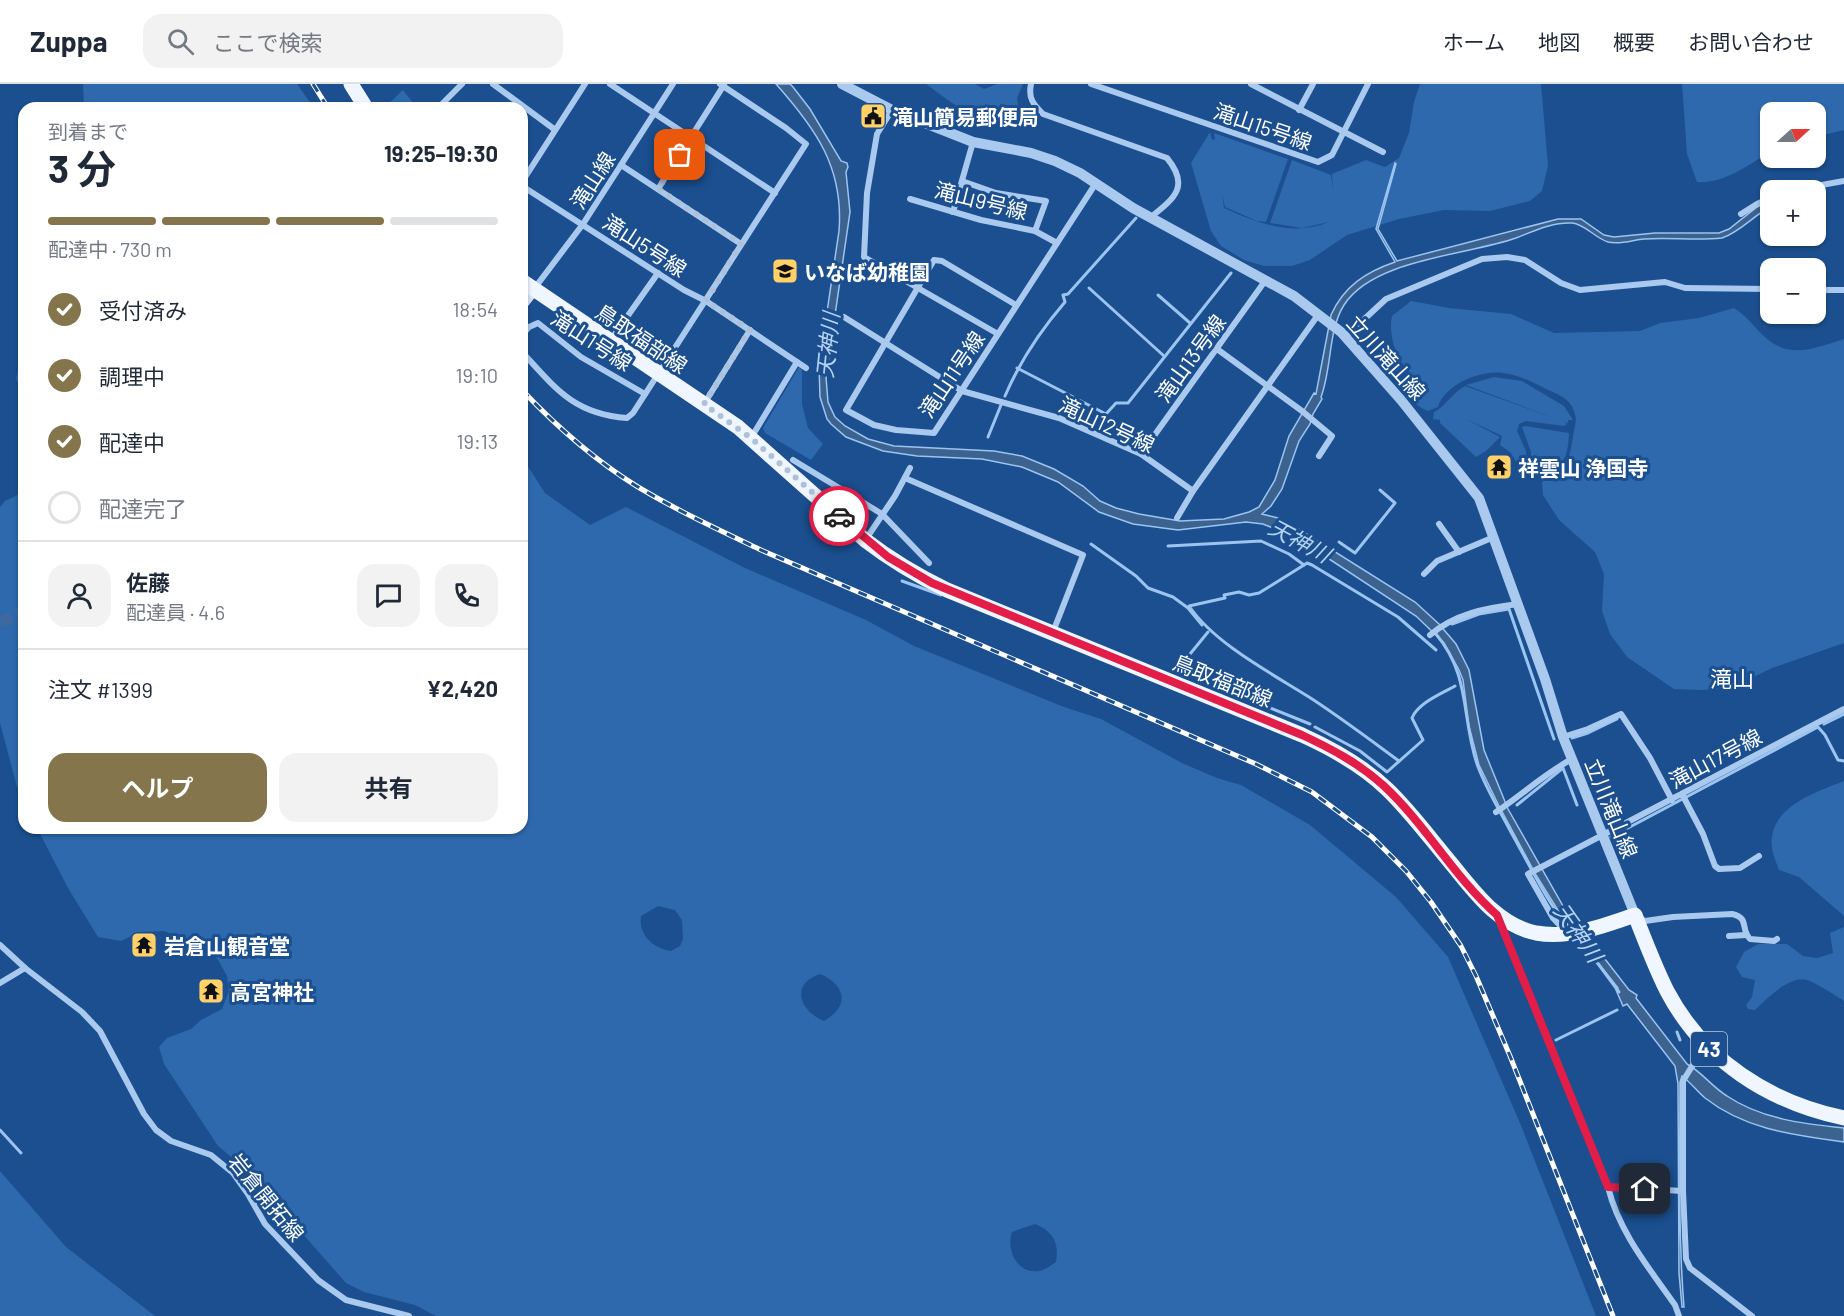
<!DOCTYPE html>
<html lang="ja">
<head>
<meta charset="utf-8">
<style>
  body { margin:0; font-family:Barlow,"Noto Sans JP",sans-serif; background:#f2f2f3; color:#1f2937; height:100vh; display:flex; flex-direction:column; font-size:22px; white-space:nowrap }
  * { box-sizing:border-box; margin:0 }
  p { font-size:20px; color:#747a83 }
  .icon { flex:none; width:33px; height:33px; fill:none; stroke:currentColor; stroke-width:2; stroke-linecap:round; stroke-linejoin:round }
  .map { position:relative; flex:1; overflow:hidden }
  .drawer { position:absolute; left:18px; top:18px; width:510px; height:732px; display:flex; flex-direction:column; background:#fff; border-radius:18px; box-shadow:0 2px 4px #0004 }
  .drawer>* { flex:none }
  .needle { width:39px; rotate:69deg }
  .fabs { position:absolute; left:1760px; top:18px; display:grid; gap:12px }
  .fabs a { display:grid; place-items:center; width:66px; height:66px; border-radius:12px; background:#fff; box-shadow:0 2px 4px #0004; font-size:30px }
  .pin { position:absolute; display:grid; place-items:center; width:51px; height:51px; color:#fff; margin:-26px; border-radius:12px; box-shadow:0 3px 9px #0006 }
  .courier { position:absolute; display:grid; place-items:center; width:60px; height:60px; margin:-30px; border:4px solid #e11d48; border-radius:50%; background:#fff; color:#222; box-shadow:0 2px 8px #0007 }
  .summary em { font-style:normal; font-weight:700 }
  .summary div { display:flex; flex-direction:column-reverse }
  .summary { display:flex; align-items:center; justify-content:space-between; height:102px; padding:0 30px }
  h1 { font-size:39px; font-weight:700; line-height:45px }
  .bar { display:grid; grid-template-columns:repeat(4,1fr); gap:9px 6px; align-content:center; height:72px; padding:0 30px }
  .bar i { height:8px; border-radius:4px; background:#e0e1e3 }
  .bar .active { background:#84754c }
  .bar p { grid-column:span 4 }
  .line { display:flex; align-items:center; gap:15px; padding:0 30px; border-top:2px solid #e0e1e3 }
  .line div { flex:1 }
  .round { display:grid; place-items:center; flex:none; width:63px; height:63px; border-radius:18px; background:#f2f2f3 }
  ol { padding:0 30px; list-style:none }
  li { display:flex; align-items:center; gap:18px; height:66px }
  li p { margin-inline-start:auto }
  li .icon { padding:6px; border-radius:50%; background:#84754c; color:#fff; stroke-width:4 }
  li:last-child { color:#747a83 }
  li i { width:33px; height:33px; border:3px solid #e0e1e3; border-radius:50% }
  .button { display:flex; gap:12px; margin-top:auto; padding:12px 30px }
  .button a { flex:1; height:69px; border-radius:18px; background:#84754c; color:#fff; font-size:24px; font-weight:700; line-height:69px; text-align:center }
  .button a+a { background:#f2f2f3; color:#1f2937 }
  header { display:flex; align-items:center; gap:36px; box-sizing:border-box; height:84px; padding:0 30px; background:#fff; border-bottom:2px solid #e0e1e3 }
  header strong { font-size:28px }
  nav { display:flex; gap:33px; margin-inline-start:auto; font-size:21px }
  .search { width:420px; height:54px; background:#f2f2f3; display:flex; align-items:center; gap:15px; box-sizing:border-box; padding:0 21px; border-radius:18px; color:#747a83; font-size:22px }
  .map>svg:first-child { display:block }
</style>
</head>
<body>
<header>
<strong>Zuppa</strong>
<div class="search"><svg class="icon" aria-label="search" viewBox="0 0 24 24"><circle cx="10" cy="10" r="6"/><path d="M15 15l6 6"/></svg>ここで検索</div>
<nav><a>ホーム</a><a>地図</a><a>概要</a><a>お問い合わせ</a></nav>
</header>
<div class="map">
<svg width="1844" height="1232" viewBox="0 0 1844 1232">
  <rect width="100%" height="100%" fill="#1b4f8f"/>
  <g fill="#2e69ad" fill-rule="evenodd">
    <polygon points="83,0 297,0 314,24 217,24 214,21 206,24 84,24"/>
    <path d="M 926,0 L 975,0 L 984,5 L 997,0 L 1023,0 L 1017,14 L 1019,29 L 1014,39 C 981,43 952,19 926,0 Z"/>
    <path d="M 1420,0 L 1541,0 L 1548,82 L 1542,107 L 1530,117 L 1490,127 L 1444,126 L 1399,135 L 1347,151 L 1310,176 L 1292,182 L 1264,182 L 1244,176 L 1221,162 L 1211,147 L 1191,79 L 1210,48 L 1212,56 L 1215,55 L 1214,49 L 1288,75 L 1266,138 L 1257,137 L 1225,123 L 1222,110 L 1224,124 C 1258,139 1292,153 1329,138 L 1302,144 L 1270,139 L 1292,76 L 1331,91 L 1333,106 L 1332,90 L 1366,76 L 1385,83 L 1399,74 L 1409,49 L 1414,18 Z"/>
    <path d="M 1682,0 L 1844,0 L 1844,46 L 1815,53 L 1815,28 L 1770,28 L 1770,68 C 1748,81 1724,100 1697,98 L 1687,70 Z"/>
    <polygon points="403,6 417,24 384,24"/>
    <path d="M 1411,217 L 1449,224 L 1511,230 L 1554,249 L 1640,247 L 1660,239 L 1699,234 L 1734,224 C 1747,232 1754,243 1765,253 C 1790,276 1815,264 1844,255 L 1844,559 L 1772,584 L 1731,604 L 1700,606 L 1674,605 L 1627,573 L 1610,550 L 1602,527 L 1604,490 L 1595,468 L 1559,436 L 1543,411 L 1542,399 L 1546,391 L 1557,390 C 1571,373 1569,374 1573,353 C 1574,344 1578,336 1574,327 C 1570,314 1557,310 1546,305 C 1532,298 1519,291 1503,289 C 1481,286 1445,300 1438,323 L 1428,327 C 1408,319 1409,308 1410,289 C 1396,276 1388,250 1392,232 Z"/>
    <polygon points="24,260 24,312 16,295"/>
    <polygon points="799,283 802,286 802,320 808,344 823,360 811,376 765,349 763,344"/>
    <path d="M 1494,293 L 1522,297 L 1564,322 L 1573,336 L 1568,336 L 1568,339 L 1565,338 L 1567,340 L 1564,342 L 1526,337 L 1519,340 L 1517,347 L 1526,367 L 1527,385 L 1520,385 L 1511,369 L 1500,361 L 1502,352 L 1466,335 L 1500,353 L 1486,367 L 1476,373 L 1440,339 L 1440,336 L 1433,335 L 1434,328 C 1446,322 1451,310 1465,302 L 1559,336 L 1466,301 Z"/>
    <path d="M 1525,342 L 1569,349 C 1568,369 1566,384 1543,388 L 1541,391 L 1531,392 L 1531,368 L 1522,343 Z"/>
    <path d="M 522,373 L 545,409 L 590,441 L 626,423 L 745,484 L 866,536 L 914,562 L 1064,623 L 1101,635 L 1182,679 L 1217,694 L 1241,701 L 1310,741 L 1396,813 L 1448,873 L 1520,1039 L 1596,1232 L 436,1232 L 415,1221 L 364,1208 L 346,1199 L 302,1149 L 290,1139 L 276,1134 L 249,1088 L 218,1062 L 164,980 L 159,963 L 167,954 L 191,945 L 201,936 L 222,925 L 229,907 L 227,892 L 217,874 L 206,868 L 197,859 L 164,847 L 140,848 L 121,857 L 98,853 L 68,804 L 37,744 L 522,744 ZM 658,822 L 675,826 L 682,836 L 683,855 L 680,862 L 671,867 C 653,865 638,850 641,832 ZM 820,890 C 846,901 850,922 824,937 C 799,927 790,900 820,890 ZM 1035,1140 C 1054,1148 1059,1159 1056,1178 C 1051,1181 1046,1186 1039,1187 C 1017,1190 1006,1166 1012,1148 Z"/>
    <polygon points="24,408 24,717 17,703 0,639 0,423 5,417"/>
    <path d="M 1844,697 L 1844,832 L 1799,793 L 1779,786 C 1775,775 1770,765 1772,753 C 1775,721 1819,707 1844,697 Z"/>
    <path d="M 1844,843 L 1844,917 C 1837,912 1814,898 1807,896 C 1790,891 1766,915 1755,926 L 1748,925 L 1746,921 L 1752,913 L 1755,896 L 1742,893 L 1736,883 L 1744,868 L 1758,860 L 1787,860 L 1803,872 L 1817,874 L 1833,869 L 1830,849 Z"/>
    <polygon points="0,1087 66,1163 155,1232 0,1232"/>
  </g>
  <path fill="#3c6290" stroke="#9cc4f0" stroke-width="1.5" d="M 776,0 L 790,0 L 793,3 L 810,25 L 841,77 L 847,79 L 848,83 L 846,88 L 850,128 L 826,293 L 828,318 L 835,333 L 845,342 L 868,355 L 894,362 L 994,367 L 1022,372 L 1054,385 L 1083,402 L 1100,417 L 1116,424 L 1139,430 L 1180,437 L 1224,435 L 1249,428 L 1259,423 L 1275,396 L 1289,352 L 1314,309 L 1316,310 L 1331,231 C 1344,202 1366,188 1395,178 L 1376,145 L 1395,79 L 1396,80 L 1378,145 L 1397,177 L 1558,135 L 1581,135 L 1604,151 L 1614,153 L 1655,149 L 1719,149 L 1729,145 L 1757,123 L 1770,117 L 1770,123 C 1753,132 1740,148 1722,154 C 1696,157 1670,153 1644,155 C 1633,156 1620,161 1608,158 C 1595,154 1585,140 1572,139 C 1552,138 1534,147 1516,154 C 1468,171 1373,175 1344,221 C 1328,246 1332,284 1321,313 L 1322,315 L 1313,330 L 1310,340 L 1299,357 L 1282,405 L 1271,422 L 1262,430 L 1278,434 L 1297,444 L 1415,518 L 1439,540 L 1456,560 L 1469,586 L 1484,666 L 1508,725 L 1571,836 L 1591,857 L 1629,906 L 1637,911 L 1636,914 L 1687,980 C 1702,988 1712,1003 1727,1012 C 1761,1035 1804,1040 1844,1044 L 1844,1058 C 1794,1051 1746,1046 1705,1014 C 1697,1007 1690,998 1682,992 L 1680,998 C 1680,1073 1678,1148 1684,1223 L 1682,1223 L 1679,1189 L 1678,1000 L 1675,982 L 1627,920 L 1623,922 L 1616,906 L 1618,904 L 1564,836 L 1536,791 L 1499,722 L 1479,681 L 1469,642 L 1463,596 L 1459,586 L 1444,559 L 1416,532 L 1317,467 L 1288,450 L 1263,440 L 1246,438 L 1178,446 L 1133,440 L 1099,428 L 1058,398 L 1022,383 L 982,375 L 917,372 L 883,367 L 846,353 L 831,340 L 827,335 L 820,313 L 819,282 L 839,147 C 844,84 816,45 776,0 Z"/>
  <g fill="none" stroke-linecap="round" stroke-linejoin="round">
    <g stroke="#9cc4f0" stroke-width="3">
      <polyline points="1089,204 1164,272"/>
      <polyline points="1158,211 1190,239"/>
      <polyline points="1017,284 1106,330 1116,319 1128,319 1231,189"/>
      <path d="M 1005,312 C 1020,277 1040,247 1065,218 L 1063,211 L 1068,210 L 1136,134"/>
      <polyline points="988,353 1001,321"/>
      <polyline points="1339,458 1355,469 1395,419 1380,406"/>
      <polyline points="1091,460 1136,492 1148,504 1173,513 1188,524 1202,541"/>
      <polyline points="1168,462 1261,457 1289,470 1304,481 1307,479 1312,481 1398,533 1436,566"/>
      <path d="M 1304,481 L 1259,509 L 1249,511 L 1239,508 L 1224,511 L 1225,514 L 1189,522 C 1215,560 1271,589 1309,613 C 1340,633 1369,655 1399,677"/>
      <polyline points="902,497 941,511"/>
      <polyline points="1452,540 1479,530 1509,525 1554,655"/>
      <polyline points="1208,548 1177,586 1310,640"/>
      <path d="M 1436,550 C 1471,592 1461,632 1477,680 C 1486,705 1500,727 1512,750 C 1530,782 1546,816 1569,845"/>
      <polyline points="1824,640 1844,630"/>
      <path d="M 1315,643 L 1360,667 L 1387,688 L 1423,656 L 1412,634 C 1418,619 1441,610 1455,602"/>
      <polyline points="1572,654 1588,649 1617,635"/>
      <polyline points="1517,721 1563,684 1577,721"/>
      <polyline points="1611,753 1818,643 1825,651 1838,676 1844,677"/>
      <polyline points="1577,855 1599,881 1619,908"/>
      <polyline points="1677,948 1680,956"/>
      <polyline points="1556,956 1617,926"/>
      <polyline points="0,1046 21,1069"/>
    </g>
    <polyline stroke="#3d69a0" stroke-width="12" stroke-dasharray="12 6" stroke-linecap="butt" points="0,538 24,528"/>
    <g stroke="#a9c9ee" stroke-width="6">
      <polyline points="493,0 554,45"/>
      <polyline points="610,0 775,109"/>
      <path d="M 1031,0 C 1028,14 1033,20 1043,30 L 1167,74 C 1190,102 1175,114 1151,133"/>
      <polyline points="1091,0 1318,78 1332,71 1368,0"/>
      <polyline points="1251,0 1383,68"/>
      <polyline points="438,24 462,0"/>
      <polyline points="892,26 877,50 867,109 864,173 998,250"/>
      <polyline points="1299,26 1313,0"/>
      <polyline points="621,81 741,160"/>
      <polyline points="522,98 585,0"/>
      <polyline points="522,102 684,206 706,217 797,278 751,354"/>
      <polyline points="658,105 724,1"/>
      <polyline points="1794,106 1844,97"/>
      <polyline points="910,115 981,136 1035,147 1046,117 996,109 962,97"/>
      <polyline points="953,128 973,58"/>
      <polyline points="1741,130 1757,120 1770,114"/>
      <polyline points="1035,147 1057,159"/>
      <polyline points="534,205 583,140 673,0"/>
      <polyline points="1815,206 1844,206"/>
      <polyline points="1016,221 942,177 934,176 846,326 874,341 896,346 934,349 1096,99"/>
      <polyline points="844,233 962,307 1059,334 1141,370 1193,407 1318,231"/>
      <polyline points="522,251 529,243 538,239 581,273 645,310"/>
      <polyline points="1345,253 1386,215 1482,175 1507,173 1525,176 1561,199 1580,206 1665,198 1685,204 1770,205"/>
      <polyline points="610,257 658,189"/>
      <polyline points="1217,265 1302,327 1332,352 1319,372"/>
      <path d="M 522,268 C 556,305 574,330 627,334 L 633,329 L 806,60 L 786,44 L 720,0"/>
      <polyline points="797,278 806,284"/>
      <polyline points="704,320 750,246"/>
      <polyline points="1141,370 1265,197"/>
      <polyline points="793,376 882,430 929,479"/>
      <polyline points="905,394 1083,471 1053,548"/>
      <polyline points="1177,434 1193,407"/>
      <polyline points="1439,440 1459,468"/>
      <polyline points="866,455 895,412 910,384"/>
      <polyline points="1424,490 1437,477 1494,453"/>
      <path d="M 1430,551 C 1455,530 1485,524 1518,520"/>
      <polyline points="1563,653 1588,645 1621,630 1650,674 1672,716"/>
      <polyline points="1682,710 1703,750 1715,782 1719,785 1740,784 1759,772"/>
      <path d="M 1496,728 C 1522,711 1544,690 1572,675"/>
      <path d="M 1638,833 L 1645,837 L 1673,833 L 1732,830 C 1750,834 1740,845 1750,855 L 1774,857 L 1777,855"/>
      <polyline points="1499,836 1608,1103 1683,1107 1683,997 1705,961"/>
      <polyline points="1566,848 1553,834 1528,790 1844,625"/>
      <polyline points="1729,852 1746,851"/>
      <polyline points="0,861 25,884 82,928 100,947 144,1030 156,1046 171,1057 211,1071 233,1089 248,1110 265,1140 318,1196 346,1216 409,1232"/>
      <polyline points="0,899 25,884"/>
      <path d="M 1608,1103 C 1619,1148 1649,1184 1675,1221 L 1679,1232"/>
      <polyline points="1683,1107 1686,1175 1690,1184 1752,1232"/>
    </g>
    <polyline stroke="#a9c9ee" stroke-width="10" points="842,0 892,26 973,58 1031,69 1055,77 1080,89 1133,124 1294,212 1341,248 1401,316 1479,414 1545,595 1563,653 1635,831"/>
    <polyline stroke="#d6e6fa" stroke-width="12" points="522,220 533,206"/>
    <g stroke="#f0f6ff" stroke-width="15">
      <polyline points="351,0 366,24"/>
      <path d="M 522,197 L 738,343 L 865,456 C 891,476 918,492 947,506 L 1302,651 C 1333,665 1362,681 1387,705 C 1410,727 1429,753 1450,778 C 1474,807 1497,841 1536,849 C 1570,855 1603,842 1635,831 C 1645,857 1655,883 1667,907 C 1704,977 1769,1018 1844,1034"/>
    </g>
    <defs>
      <g id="rail">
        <polyline points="313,0 328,24"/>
        <path d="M 522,306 C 556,342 596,377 638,403 C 678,427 719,446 761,466 L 1256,680 L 1312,708 L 1372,753 L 1406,787 L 1431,818 L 1461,862 L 1476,892 L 1510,972 L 1613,1232"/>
      </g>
    </defs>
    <use href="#rail" stroke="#fff" stroke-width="5"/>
    <use href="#rail" stroke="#1b4f8f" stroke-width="3" stroke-dasharray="9" stroke-linecap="butt"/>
  </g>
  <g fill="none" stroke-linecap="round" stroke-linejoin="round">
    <polyline stroke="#afc1d8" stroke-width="6" stroke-dasharray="0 10.8" points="680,71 658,105 741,160 706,217 750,246 704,320 751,354 839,432"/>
    <path stroke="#e11d48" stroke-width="8" d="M 839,432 L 888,473 L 932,499 L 1302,651 C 1332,665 1360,680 1384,702 C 1426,741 1454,793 1497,831 L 1608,1103 L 1645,1105"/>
  </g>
  <defs>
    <symbol id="civic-square" viewBox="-11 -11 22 22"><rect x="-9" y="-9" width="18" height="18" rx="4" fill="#ffd166" stroke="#1b4f8f"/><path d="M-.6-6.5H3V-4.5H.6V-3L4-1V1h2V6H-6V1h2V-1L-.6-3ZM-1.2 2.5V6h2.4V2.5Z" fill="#111"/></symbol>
    <symbol id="school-square" viewBox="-11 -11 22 22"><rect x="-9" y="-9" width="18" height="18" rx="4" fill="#ffd166" stroke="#1b4f8f"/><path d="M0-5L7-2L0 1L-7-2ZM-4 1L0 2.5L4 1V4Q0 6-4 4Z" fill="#111"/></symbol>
    <symbol id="temple-square" viewBox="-11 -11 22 22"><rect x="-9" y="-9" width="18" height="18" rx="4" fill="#ffd166" stroke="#1b4f8f"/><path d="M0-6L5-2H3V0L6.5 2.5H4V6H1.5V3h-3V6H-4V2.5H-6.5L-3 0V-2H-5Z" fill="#111"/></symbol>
  </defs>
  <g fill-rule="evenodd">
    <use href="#civic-square" x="858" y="17" width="30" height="30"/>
    <use href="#school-square" x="770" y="172" width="30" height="30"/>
    <use href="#temple-square" x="1484" y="368" width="30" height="30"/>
    <use href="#temple-square" x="129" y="846" width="30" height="30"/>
    <use href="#temple-square" x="196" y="892" width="30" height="30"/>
  </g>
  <g text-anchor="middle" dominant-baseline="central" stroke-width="6" stroke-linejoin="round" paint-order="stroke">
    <rect fill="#1b4f8f" stroke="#bbcadd" stroke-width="1.5" x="1691" y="948" width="36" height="34" rx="4.5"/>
    <g font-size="20" font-weight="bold" fill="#fff">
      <text x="1709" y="965">43</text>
    </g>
    <g font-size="21" font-weight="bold" fill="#fff" stroke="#1b4f8f" text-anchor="start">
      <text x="892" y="32">滝山簡易郵便局</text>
      <text x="804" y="187">いなば幼稚園</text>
      <text x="1518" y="383">祥雲山 浄国寺</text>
      <text x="164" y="861">岩倉山観音堂</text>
      <text x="230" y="907">高宮神社</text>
    </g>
    <g font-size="21" fill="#fff" stroke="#1b4f8f">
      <text transform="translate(1263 42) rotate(19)">滝山15号線</text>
      <text transform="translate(592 96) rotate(-57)">滝山線</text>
      <text transform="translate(981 116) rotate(14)">滝山9号線</text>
      <text transform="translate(645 161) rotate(33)">滝山5号線</text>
      <text transform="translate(642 254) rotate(34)">鳥取福部線</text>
      <text transform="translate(592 256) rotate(33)">滝山1号線</text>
      <text transform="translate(1387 273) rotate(48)">立川滝山線</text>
      <text transform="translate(1190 274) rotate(-54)">滝山13号線</text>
      <text transform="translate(951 290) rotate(-56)">滝山11号線</text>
      <text transform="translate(1107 340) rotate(25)">滝山12号線</text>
      <text transform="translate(1223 596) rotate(22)">鳥取福部線</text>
      <text transform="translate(1715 674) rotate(-28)">滝山17号線</text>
      <text transform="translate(1612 724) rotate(68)">立川滝山線</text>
      <text transform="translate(267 1113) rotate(51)">岩倉開拓線</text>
    </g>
    <g font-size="22" font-style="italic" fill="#b5d3f5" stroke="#1b4f8f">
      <text transform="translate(827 261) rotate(-84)">天神川</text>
      <text transform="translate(1300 456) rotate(28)">天神川</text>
      <text transform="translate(1579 848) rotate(55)">天神川</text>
    </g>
    <g font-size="22" fill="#fff" stroke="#1b4f8f">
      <text x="1732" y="594">滝山</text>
    </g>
  </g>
</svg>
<div class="fabs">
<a><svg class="needle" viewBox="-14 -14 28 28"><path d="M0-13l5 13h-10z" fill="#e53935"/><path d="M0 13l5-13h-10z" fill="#747a83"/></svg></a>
<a>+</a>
<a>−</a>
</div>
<div class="pin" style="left:680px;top:71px;background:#ea580c"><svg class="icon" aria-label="bag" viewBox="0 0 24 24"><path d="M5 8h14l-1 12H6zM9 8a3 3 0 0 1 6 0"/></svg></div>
<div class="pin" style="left:1645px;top:1105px;background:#1f2937"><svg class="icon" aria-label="home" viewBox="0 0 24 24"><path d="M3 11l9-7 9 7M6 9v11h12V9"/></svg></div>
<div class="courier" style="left:839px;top:432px"><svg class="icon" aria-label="car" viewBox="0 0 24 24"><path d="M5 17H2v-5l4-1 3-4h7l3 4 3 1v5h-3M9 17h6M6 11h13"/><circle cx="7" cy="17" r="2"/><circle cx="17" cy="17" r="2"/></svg></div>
<section class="drawer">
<div class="summary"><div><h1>3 分</h1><p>到着まで</p></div><em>19:25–19:30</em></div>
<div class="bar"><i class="active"></i><i class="active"></i><i class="active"></i><i></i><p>配達中 · 730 m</p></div>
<ol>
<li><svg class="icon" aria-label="check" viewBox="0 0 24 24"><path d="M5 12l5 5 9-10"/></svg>受付済み<p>18:54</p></li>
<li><svg class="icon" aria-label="check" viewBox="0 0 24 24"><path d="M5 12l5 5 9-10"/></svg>調理中<p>19:10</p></li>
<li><svg class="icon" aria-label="check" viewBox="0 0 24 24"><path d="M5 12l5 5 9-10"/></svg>配達中<p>19:13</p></li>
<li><i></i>配達完了</li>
</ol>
<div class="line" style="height:108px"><a class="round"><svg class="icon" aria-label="person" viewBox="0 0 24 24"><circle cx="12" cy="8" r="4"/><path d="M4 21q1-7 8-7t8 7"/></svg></a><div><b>佐藤</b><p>配達員 · 4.6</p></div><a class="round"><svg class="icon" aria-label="chat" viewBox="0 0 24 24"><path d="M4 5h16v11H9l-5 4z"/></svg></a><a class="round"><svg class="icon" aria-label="phone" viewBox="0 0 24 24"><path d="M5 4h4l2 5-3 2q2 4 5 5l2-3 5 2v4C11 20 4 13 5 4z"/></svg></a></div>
<div class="line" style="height:78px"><div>注文 #1399</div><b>¥2,420</b></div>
<div class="button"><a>ヘルプ</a><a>共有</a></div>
</section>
</div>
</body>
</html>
